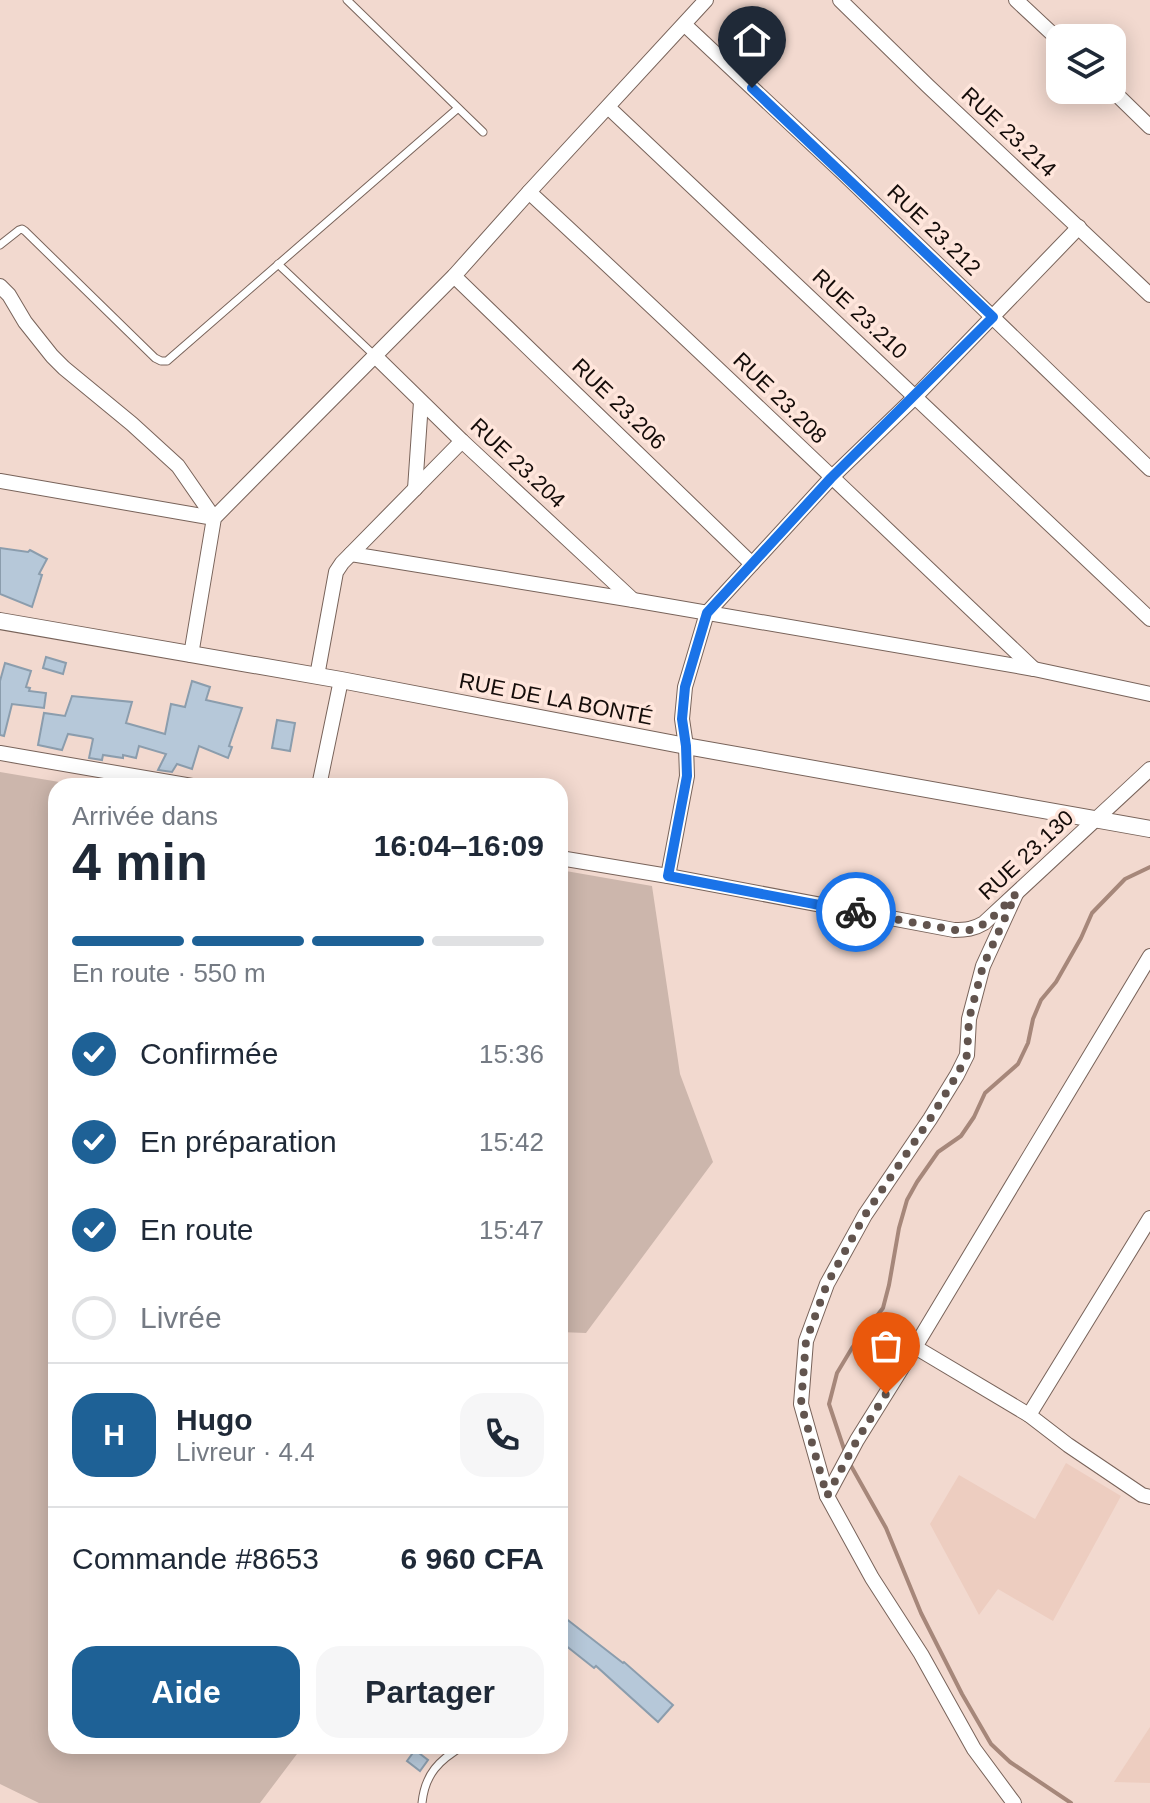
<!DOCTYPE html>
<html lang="fr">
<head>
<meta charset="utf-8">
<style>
  body { margin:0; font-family:Arial,sans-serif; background:#f6f6f7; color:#1f2937; height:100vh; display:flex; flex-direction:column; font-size:30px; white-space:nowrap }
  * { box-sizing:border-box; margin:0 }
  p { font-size:26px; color:#747a83 }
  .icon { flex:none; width:44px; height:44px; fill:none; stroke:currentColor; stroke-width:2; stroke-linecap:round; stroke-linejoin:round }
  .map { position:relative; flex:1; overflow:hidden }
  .panel { position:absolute; left:48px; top:778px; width:520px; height:976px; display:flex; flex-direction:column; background:#fff; border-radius:24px; box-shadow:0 4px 20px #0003 }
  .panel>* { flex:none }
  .tools { position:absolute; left:1046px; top:24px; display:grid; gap:16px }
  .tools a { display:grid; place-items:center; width:80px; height:80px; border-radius:16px; background:#fff; box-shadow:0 4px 20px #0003; font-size:40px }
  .pin { position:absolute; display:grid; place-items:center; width:68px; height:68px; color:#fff; margin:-82px -34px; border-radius:50% 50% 50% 0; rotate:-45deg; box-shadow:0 0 8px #0007 }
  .pin .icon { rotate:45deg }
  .courier { position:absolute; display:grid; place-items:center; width:80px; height:80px; margin:-40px; border:6px solid #1a73e8; border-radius:50%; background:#fff; color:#222; box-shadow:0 2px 10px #0007 }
  .overview em { font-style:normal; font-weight:800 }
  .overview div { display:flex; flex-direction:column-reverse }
  .overview { display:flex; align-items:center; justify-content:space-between; height:136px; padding:0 24px }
  h1 { font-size:52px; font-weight:800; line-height:60px }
  .bar { display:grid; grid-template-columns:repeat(4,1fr); gap:12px 8px; align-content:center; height:96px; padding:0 24px }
  .bar i { height:10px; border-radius:6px; background:#e0e1e3 }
  .bar .current { background:#1e6196 }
  .bar p { grid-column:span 4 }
  .line { display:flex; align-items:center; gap:20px; padding:0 24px; border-top:2px solid #e0e1e3 }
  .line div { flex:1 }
  .round { display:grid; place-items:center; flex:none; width:84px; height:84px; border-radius:24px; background:#f6f6f7 }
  ol { padding:0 24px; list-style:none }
  li { display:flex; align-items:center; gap:24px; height:88px }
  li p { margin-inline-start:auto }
  li .icon { padding:8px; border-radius:50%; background:#1e6196; color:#fff; stroke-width:4 }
  li:last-child { color:#747a83 }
  li i { width:44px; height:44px; border:4px solid #e0e1e3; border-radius:50% }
  .cta { display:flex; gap:16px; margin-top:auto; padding:16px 24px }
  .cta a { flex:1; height:92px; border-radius:24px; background:#1e6196; color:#fff; font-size:32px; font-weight:800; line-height:92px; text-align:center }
  .cta a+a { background:#f6f6f7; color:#1f2937 }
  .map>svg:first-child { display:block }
</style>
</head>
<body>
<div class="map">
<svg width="1150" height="1803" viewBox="0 0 1150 1803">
  <rect width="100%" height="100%" fill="#f2d9cf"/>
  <g fill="#edcdc0">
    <polygon points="1066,1463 1121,1496 1053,1621 998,1589 979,1615 930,1524 959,1475 1035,1519"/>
    <polygon points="1150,1727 1150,1783 1114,1782"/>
  </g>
  <g fill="#ccb6ac">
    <polygon points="0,772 83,786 56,786 56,1746 303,1746 260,1803 39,1803 0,1784"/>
    <polygon points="560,870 652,886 680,1074 713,1162 586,1333 560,1332"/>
  </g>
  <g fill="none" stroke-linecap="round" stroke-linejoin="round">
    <g stroke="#a6877a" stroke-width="4">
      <polyline points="845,1452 829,1404 837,1373 852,1348 883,1308 889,1285 899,1228 907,1200 917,1182 938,1152 961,1136 974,1117 985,1093 1018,1064 1028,1043 1033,1019 1041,1000 1056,982 1081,938 1092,913 1125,879 1150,867"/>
      <polyline points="850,1464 886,1528 921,1613 962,1694 991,1744 1010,1762 1071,1803"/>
    </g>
  </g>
  <g fill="#b6c8d9" stroke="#8b9dad" stroke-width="2">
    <polygon points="0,548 28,552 30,550 47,559 39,574 42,575 32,607 0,594"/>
    <polygon points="46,657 66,663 63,674 43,668"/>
    <polygon points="5,663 31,671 26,687 30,688 29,691 46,693 44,708 12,704 4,736 0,735 0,681"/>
    <polygon points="192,681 210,687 206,700 242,708 229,746 232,747 228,758 199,746 192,769 177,764 172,772 158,770 166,754 139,746 136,758 123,755 123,758 103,755 102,760 89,758 93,739 91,738 68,734 62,750 38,745 44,713 65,716 72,696 132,702 126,723 165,734 171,704 185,707"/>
    <polygon points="277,720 295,723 290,751 272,748"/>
    <polygon points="560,1614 623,1663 624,1662 673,1705 658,1722 596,1666 594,1668 560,1641"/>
    <polygon points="415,1750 428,1760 420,1771 407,1761"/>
  </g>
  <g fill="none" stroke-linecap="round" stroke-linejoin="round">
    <defs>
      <g id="service">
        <polyline points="347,0 483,132"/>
        <polyline points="0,245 19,230 22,229 25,231 155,358 161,361 167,361 457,109"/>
        <polyline points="278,264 375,356"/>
        <path d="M 422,1803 C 425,1774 439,1760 463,1746"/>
      </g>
      <g id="minor">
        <polyline points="840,0 928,86 1150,295"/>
        <polyline points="1016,0 1060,41"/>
        <polyline points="685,25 843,173 1150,469"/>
        <polyline points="1112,90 1150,127"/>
        <polyline points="608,107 1150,619"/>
        <path d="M 529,192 C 699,349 866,510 1034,669"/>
        <polyline points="454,276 752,564"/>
        <polyline points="0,286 9,295 25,322 52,356 64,368 132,424 178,466 214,518"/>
        <polyline points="375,356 462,441 633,600"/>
        <polyline points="0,481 214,518"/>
        <polyline points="415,489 421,402"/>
        <polyline points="351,554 633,600 1034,669 1150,694"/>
        <polyline points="191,655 214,518 454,276 529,192 706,0"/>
        <polyline points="317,676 336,572 342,563 462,441"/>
        <polyline points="0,753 192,786"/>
        <polyline points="319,786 341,680"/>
        <path d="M 560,858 L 668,876 L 954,930 C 966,930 974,929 984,923 L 1150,769"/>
        <polyline points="668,876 687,776 686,746 682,719 685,687 707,613 831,478 915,397 1079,227"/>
        <polyline points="1150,1218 1029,1415 1068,1445 1142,1495 1150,1497"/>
        <polyline points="915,1347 1029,1415"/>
        <polyline points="827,1496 857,1440 915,1347 1150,956"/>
        <polyline points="1014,1803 974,1749 921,1654 872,1578 827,1496 801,1404 806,1341 827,1284 865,1215 930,1119 957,1075 967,1055 969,1019 983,966 1016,894"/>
      </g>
      <polyline id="tertiary" points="0,621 341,680 686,746 1150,829"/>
    </defs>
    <use href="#service" stroke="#78635a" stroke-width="9"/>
    <use href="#minor" stroke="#78635a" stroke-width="16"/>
    <use href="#tertiary" stroke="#78635a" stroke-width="18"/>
    <use href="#service" stroke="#fff" stroke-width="7"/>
    <use href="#minor" stroke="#fff" stroke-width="14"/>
    <use href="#tertiary" stroke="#fff" stroke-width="16"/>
  </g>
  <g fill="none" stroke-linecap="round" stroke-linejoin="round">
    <path stroke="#62544e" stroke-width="8" stroke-dasharray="0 14.4" d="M 856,912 L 954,930 C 960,930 968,931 974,929 C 990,923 1004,905 1016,894 L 983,966 L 969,1019 L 967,1055 L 957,1075 L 930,1119 L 865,1215 L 827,1284 L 806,1341 L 801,1404 L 827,1496 L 857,1440 L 886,1394"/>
    <polyline stroke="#1a73e8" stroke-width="10" points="752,88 993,317 831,478 707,613 685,687 682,719 686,746 687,776 668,876 856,912"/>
  </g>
  <g text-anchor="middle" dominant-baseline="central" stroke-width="7" stroke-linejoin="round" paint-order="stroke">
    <g font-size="22" fill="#140c09" stroke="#ffe6dc">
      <text transform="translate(1009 132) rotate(43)">RUE 23.214</text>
      <text transform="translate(934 230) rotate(44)">RUE 23.212</text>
      <text transform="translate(860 314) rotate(43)">RUE 23.210</text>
      <text transform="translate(780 398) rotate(44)">RUE 23.208</text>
      <text transform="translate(619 404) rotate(44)">RUE 23.206</text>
      <text transform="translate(518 463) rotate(43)">RUE 23.204</text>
      <text transform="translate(556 699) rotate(11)">RUE DE LA BONTÉ</text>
      <text transform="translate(1026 855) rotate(-43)">RUE 23.130</text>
    </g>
  </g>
</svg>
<div class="tools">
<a><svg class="icon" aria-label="layers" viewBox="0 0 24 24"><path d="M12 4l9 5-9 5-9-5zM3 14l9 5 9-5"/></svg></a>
</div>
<div class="pin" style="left:886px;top:1394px;background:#ea580c"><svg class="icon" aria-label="bag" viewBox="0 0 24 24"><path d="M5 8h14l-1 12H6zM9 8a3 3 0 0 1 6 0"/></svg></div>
<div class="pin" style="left:752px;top:88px;background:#1f2937"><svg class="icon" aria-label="home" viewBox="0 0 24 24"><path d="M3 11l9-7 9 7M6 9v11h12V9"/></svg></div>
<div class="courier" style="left:856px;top:912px"><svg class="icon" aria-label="bike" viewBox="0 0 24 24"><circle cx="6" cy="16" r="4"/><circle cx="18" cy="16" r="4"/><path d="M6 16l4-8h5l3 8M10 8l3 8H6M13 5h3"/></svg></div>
<section class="panel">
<div class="overview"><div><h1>4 min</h1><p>Arrivée dans</p></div><em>16:04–16:09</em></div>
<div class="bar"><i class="current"></i><i class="current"></i><i class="current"></i><i></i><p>En route · 550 m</p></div>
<ol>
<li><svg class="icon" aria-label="check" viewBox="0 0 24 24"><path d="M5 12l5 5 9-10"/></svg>Confirmée<p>15:36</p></li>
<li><svg class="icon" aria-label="check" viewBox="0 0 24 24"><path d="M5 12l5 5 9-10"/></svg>En préparation<p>15:42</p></li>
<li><svg class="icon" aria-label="check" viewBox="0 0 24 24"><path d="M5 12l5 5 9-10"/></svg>En route<p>15:47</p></li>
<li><i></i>Livrée</li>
</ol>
<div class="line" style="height:144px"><b class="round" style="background:#1e6196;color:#fff">H</b><div><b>Hugo</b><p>Livreur · 4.4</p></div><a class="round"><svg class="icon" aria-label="phone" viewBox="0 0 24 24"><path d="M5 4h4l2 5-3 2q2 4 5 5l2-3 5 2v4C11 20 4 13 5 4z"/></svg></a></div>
<div class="line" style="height:104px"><div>Commande #8653</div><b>6 960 CFA</b></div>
<div class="cta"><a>Aide</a><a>Partager</a></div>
</section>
</div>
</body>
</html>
